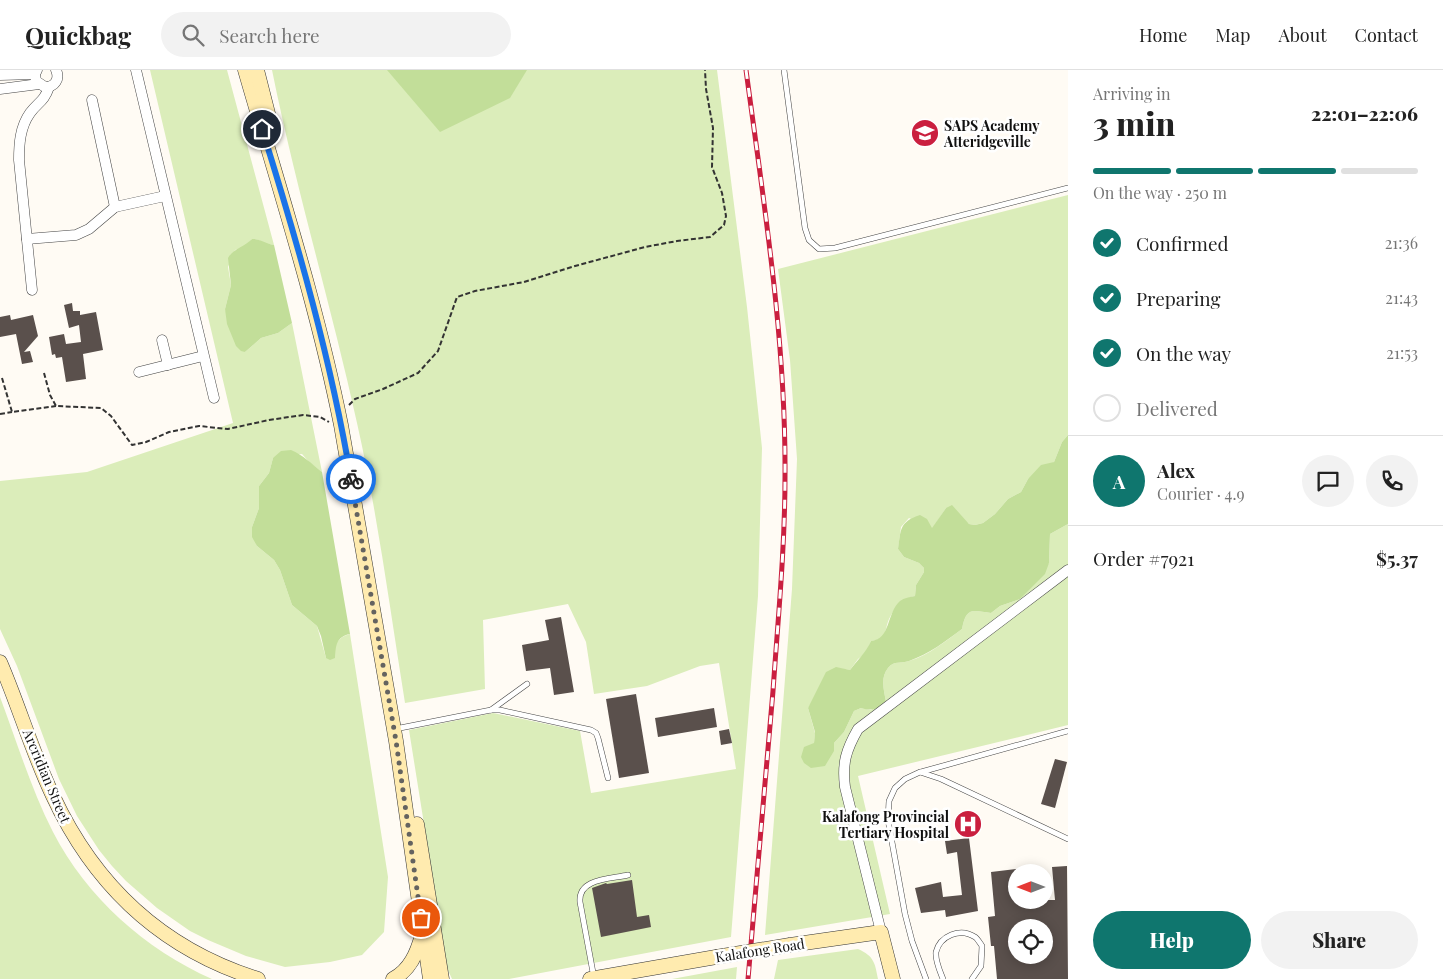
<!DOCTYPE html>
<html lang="en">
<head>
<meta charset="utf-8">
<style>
  body { margin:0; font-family:"Playfair Display",serif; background:#f2f2f2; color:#222; height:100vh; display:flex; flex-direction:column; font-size:19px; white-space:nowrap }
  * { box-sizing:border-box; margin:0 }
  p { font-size:16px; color:#767676 }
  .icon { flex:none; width:28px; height:28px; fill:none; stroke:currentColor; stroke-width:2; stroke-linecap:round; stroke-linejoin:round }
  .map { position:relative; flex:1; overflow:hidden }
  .sheet { display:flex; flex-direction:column; background:#fff; width:375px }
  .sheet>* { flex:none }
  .needle { width:32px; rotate:270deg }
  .buttons { position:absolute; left:1008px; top:794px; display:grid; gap:10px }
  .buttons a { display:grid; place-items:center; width:45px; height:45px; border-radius:50%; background:#fff; box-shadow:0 2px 12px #0003; font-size:25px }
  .pin { position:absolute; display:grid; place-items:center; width:42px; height:42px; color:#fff; margin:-21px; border:2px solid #fff; border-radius:50%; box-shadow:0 1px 5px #0007 }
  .courier { position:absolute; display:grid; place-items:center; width:50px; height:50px; margin:-25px; border:4px solid #1a73e8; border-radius:50%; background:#fff; color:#222; box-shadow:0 1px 6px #0007 }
  .overview em { font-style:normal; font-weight:800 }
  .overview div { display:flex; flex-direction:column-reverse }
  .overview { display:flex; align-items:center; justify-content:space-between; height:85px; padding:0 25px }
  h1 { font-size:32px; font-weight:800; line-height:38px }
  .bar { display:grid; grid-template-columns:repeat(4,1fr); gap:8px 5px; align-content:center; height:60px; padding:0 25px }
  .bar i { height:6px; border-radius:4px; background:#e0e0e0 }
  .bar .on { background:#0f766e }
  .bar p { grid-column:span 4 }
  .line { display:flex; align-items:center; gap:12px; padding:0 25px; border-top:1px solid #e0e0e0 }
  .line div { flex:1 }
  .round { display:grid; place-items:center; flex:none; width:52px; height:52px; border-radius:26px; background:#f2f2f2 }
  ol { padding:0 25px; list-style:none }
  li { display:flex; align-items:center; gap:15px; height:55px }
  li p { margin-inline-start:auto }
  li .icon { padding:5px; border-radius:50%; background:#0f766e; color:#fff; stroke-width:4 }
  li:last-child { color:#767676 }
  li i { width:28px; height:28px; border:2px solid #e0e0e0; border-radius:50% }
  .primary-button { display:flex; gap:10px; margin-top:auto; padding:10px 25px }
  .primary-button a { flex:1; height:58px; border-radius:30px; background:#0f766e; color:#fff; font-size:20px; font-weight:800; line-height:58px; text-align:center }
  .primary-button a+a { background:#f2f2f2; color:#222 }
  header { display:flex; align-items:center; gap:30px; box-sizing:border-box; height:70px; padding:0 25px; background:#fff; border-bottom:1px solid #e0e0e0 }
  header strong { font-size:24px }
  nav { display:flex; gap:28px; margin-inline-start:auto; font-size:18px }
  .search { width:350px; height:45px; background:#f2f2f2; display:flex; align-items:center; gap:12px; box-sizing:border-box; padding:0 18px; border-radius:28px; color:#767676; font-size:19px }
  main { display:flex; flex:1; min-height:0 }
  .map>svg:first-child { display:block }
</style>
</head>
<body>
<header>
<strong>Quickbag</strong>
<div class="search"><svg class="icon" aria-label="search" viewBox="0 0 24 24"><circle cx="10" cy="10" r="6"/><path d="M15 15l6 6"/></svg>Search here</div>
<nav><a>Home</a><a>Map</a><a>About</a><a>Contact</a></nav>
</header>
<main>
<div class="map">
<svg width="1068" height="909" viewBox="0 0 1068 909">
  <rect width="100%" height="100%" fill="#fffbf4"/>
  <g fill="#dbedba">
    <path d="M 150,0 L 227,0 L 274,175 L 266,174 L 256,169 L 252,169 L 245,177 L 235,180 L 228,197 L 231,215 L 225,239 L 245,282 L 261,268 L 278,263 L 292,253 L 322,402 L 309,392 L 302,384 L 273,388 L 269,403 L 259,416 L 259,438 L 252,457 L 257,476 L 274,490 L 280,500 L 292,535 L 317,556 L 326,588 C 333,578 337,567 350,564 L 388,807 L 384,862 L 362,885 L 330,892 L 285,897 L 246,886 L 208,870 L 190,861 L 157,838 L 126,811 L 112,796 L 99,780 L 77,746 L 59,709 L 17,596 L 0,559 L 0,411 L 87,402 L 233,353 Z"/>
    <path d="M 272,0 L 717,0 L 747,237 L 762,378 L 758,526 L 731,867 L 509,909 L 452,909 L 447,898 L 409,660 L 493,643 L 580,661 L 591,723 L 736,699 L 719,593 L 700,596 L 647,616 L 594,624 L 586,572 L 568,534 L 483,550 L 485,619 L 405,633 C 390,540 378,446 357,353 C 331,235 296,119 272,0 Z"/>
    <path d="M 1068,125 L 1068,365 L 1062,372 L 1054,392 L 1028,409 L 1021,422 L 1008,429 L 995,444 L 983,453 L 975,455 L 969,454 L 946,438 L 932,459 L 909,448 L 901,457 L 898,479 L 904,487 L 919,493 L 924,498 L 924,502 L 916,515 L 915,526 C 904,528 894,538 889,549 C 884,561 888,569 871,571 L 865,584 L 858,589 L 850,600 L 836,598 L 808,638 L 815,663 L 814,673 L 834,681 L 834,673 L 844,662 L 854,641 L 861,638 L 871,640 L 886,632 C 884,620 880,608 888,598 C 894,590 901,594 909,591 C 929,585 946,571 962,559 C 966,537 972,540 991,543 L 1000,536 L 1020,529 L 1049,493 L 1050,464 L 1068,454 L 1068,655 L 858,706 L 890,844 L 765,865 L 792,519 L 797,389 L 790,290 L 778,199 Z"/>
    <path d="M 0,627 C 17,672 31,719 53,762 C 87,828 145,879 212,909 L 0,909 Z"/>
    <path d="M 858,879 C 874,886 875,893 878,909 L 774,909 L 778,890 Z"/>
    <polygon points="737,897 736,909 672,909"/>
  </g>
  <g fill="#c2de99">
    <polygon points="387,0 527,0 510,28 440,62"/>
    <path d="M 252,169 C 259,168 266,174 274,175 L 292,253 L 278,263 L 261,268 L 245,282 L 241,281 L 236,276 L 227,254 L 225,239 L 231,215 L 228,188 C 233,179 244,177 252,169 Z"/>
    <path d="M 1068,365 L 1068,454 L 1050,464 L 1049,493 L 1045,504 L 1020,529 L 1000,536 L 991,543 C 972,540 966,537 962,559 C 946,571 929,584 909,591 C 901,594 894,590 888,598 C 880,608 884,620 886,632 C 877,640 872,641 861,638 L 854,641 L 844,662 L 834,673 L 834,681 L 825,696 L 811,698 L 804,693 L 801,687 L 804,677 L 814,673 L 815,662 L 808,638 L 826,602 L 836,597 L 850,600 C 858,589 865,584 871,571 C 891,569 886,544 900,531 C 904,528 910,527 915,526 L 916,515 L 924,502 L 924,498 L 919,493 L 904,487 L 898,479 C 901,460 899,452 920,445 L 927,449 L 932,458 L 946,438 L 952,435 L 969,454 L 975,455 L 983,453 L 995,444 L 1008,429 L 1021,422 L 1028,409 L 1041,395 L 1054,392 L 1062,372 Z"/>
    <path d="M 291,380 C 303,385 312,394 322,402 L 350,564 C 336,567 336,575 335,588 L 330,590 L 326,588 L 321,566 L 317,556 L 292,535 L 280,500 L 274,490 L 257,476 L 252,467 L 252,457 L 259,438 L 259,416 L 269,403 L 273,388 L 281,381 Z"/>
  </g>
  <g fill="#5a504c" fill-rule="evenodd">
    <polygon points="72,233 73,241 80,241 80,245 96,242 103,280 83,284 86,309 66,312 62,287 56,288 55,284 52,285 49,267 64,264 66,274 81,272 79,255 69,258 64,235"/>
    <polygon points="10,245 11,250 33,245 38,266 24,282 30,281 33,292 22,294 16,264 0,267 0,247"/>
    <polygon points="561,547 574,622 554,625 550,598 526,601 522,575 549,570 545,550"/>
    <polygon points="636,624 649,703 619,708 606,629"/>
    <polygon points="714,638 717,657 658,667 655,648"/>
    <polygon points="729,659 732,673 721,675 719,661"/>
    <polygon points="1055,689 1067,692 1055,738 1041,734"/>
    <polygon points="969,768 978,841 946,847 945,840 921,843 915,818 941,812 943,827 962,825 957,782 947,784 945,771"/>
    <path d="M 1067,796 L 1068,909 L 997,909 L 994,876 L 991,876 L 988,847 L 995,846 L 991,802 L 1016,799 L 1016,830 L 1055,830 L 1052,797 ZM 1016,858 L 1044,858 L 1044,885 L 1016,885 Z"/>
    <polygon points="632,810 637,847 649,845 651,857 601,867 592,818 606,813 607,814"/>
  </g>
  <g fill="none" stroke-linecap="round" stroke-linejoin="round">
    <defs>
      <g id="lane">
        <polyline points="784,0 805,158 809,170 819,179 835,178 1068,118"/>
        <polyline points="491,640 527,614"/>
        <polyline points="395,661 400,658 491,640 500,640 591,660 596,663 598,668 608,708"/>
        <polyline points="921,702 1068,661"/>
        <path d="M 594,908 L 580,832 C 578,808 611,809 628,805"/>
        <polyline points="926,909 912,871 905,844 888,750 889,731 895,718 905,709 920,702 941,709 1068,769"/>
        <path d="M 943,909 C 940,901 935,891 936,882 C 940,866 960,857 975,867 C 977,868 980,873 982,876 L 981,896 L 972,909"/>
      </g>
      <g id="street">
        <path d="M 37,0 L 35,4 L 36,11 L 45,17 C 55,17 60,9 56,0"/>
        <polyline points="136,0 214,328"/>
        <polyline points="0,5 35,4"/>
        <polyline points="0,19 39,14"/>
        <polyline points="92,30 115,137"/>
        <polyline points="27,169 76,165 89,159 115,137 165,126"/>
        <path d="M 32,220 L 19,90 C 19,74 20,57 30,43 C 38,32 44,32 49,17"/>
        <polyline points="162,270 168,295"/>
        <polyline points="139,302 203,286"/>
        <path d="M 881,862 L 845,717 C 842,693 846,680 858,659 L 1068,500"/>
      </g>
      <g id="secondary">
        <path d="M 245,0 C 279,118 317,235 341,355 L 396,671 L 430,909"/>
        <polyline points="257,0 273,63"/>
        <path d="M 0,592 C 19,636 32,682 53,726 C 95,816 162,879 258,909"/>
        <polyline points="417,754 442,909"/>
        <polyline points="790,875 881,862 893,909"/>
        <path d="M 393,909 C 410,900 417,883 422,865"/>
        <polyline points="590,909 716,887"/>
      </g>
    </defs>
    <use href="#lane" stroke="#444" stroke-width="6"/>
    <use href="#street" stroke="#444" stroke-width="11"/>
    <use href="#secondary" stroke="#333" stroke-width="15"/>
    <g stroke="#333" stroke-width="2" stroke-dasharray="5 2.5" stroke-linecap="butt">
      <polyline points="44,303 50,325 56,336 101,338 111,346 132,375 146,372 169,362 199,356 228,359 269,350 303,345 320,347 329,352"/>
      <polyline points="2,308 12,342 56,336"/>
      <polyline points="349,335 355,329 383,319 418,303 438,281 457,227 475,221 524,212 575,196 645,177 677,171 710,167 724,155 726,146 722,123 712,97 713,58 706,19 705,0"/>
      <polyline points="0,344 12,342"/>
    </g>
    <use href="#lane" stroke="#fff" stroke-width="5"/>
    <use href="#street" stroke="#fff" stroke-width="10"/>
    <use href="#secondary" stroke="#ffebaf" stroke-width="14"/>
    <defs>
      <path id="rail" d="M 746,0 C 764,135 786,270 785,406 C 785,478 778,549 773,621 C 765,717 756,813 748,909"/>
    </defs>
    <use href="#rail" stroke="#ca1f3f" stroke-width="5"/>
    <use href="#rail" stroke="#fff" stroke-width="3" stroke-dasharray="9" stroke-linecap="butt"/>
    <defs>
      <polyline id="secondary-bridge" points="716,887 790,875"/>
    </defs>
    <use href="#secondary-bridge" stroke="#333" stroke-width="15" stroke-linecap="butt"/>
    <use href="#secondary-bridge" stroke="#ffebaf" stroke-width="14"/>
  </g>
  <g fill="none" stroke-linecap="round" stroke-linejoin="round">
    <polyline stroke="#646360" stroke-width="5" stroke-dasharray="0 9" points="351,409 396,671 421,848"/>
    <path stroke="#1a73e8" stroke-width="6" d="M 262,59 C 298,174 331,290 351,409"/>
  </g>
  <defs>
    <symbol id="university-disc" viewBox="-11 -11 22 22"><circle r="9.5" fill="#ca1f3f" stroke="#fff"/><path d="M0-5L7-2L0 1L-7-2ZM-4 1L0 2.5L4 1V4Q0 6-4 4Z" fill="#fff"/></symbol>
    <symbol id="hospital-disc" viewBox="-11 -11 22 22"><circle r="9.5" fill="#ca1f3f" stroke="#fff"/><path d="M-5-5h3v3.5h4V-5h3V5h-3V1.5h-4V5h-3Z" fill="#fff"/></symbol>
  </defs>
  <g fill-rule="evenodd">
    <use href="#university-disc" x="909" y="47" width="32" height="32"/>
    <use href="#hospital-disc" x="952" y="738" width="32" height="32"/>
  </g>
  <g text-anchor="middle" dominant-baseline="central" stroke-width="5" stroke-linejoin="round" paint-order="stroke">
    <g font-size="14" font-weight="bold" fill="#111" stroke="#fff" text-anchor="start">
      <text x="944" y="55">SAPS Academy<tspan x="944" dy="16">Atteridgeville</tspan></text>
      <text x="949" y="746" text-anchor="end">Kalafong Provincial<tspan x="949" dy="16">Tertiary Hospital</tspan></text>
    </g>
    <g font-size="14" fill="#111" stroke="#fff">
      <text transform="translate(47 706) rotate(67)">Arcridian Street</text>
      <text transform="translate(760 880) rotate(-9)">Kalafong Road</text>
    </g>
  </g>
</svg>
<div class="buttons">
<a><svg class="needle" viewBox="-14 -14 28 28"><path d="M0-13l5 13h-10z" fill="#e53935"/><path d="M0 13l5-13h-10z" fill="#767676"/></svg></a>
<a><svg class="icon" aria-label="locate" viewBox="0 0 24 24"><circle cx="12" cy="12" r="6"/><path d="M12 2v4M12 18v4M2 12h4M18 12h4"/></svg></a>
</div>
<div class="pin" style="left:421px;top:848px;background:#ea580c"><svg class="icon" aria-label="bag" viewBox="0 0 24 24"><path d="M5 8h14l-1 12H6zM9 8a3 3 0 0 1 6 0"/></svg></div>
<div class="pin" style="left:262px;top:59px;background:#1f2937"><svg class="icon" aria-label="home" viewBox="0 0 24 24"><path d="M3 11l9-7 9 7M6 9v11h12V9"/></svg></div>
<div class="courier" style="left:351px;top:409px"><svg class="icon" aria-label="bike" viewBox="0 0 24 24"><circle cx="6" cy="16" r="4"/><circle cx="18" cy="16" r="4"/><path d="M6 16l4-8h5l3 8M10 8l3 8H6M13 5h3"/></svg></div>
</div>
<section class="sheet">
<div class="overview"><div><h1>3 min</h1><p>Arriving in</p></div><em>22:01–22:06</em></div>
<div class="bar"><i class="on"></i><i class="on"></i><i class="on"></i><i></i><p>On the way · 250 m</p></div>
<ol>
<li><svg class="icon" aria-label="check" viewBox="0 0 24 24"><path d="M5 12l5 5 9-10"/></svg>Confirmed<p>21:36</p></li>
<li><svg class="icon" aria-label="check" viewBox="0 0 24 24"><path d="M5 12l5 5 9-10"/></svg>Preparing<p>21:43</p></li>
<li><svg class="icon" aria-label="check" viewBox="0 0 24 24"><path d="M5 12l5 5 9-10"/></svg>On the way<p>21:53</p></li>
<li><i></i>Delivered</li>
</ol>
<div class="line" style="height:90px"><b class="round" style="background:#0f766e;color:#fff">A</b><div><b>Alex</b><p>Courier · 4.9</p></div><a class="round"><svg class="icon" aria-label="chat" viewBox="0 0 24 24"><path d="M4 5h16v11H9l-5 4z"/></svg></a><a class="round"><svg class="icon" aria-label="phone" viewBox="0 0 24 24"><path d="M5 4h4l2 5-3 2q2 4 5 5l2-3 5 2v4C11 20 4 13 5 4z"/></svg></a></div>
<div class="line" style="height:65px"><div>Order #7921</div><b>$5.37</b></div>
<div class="primary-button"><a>Help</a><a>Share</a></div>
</section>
</main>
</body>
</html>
